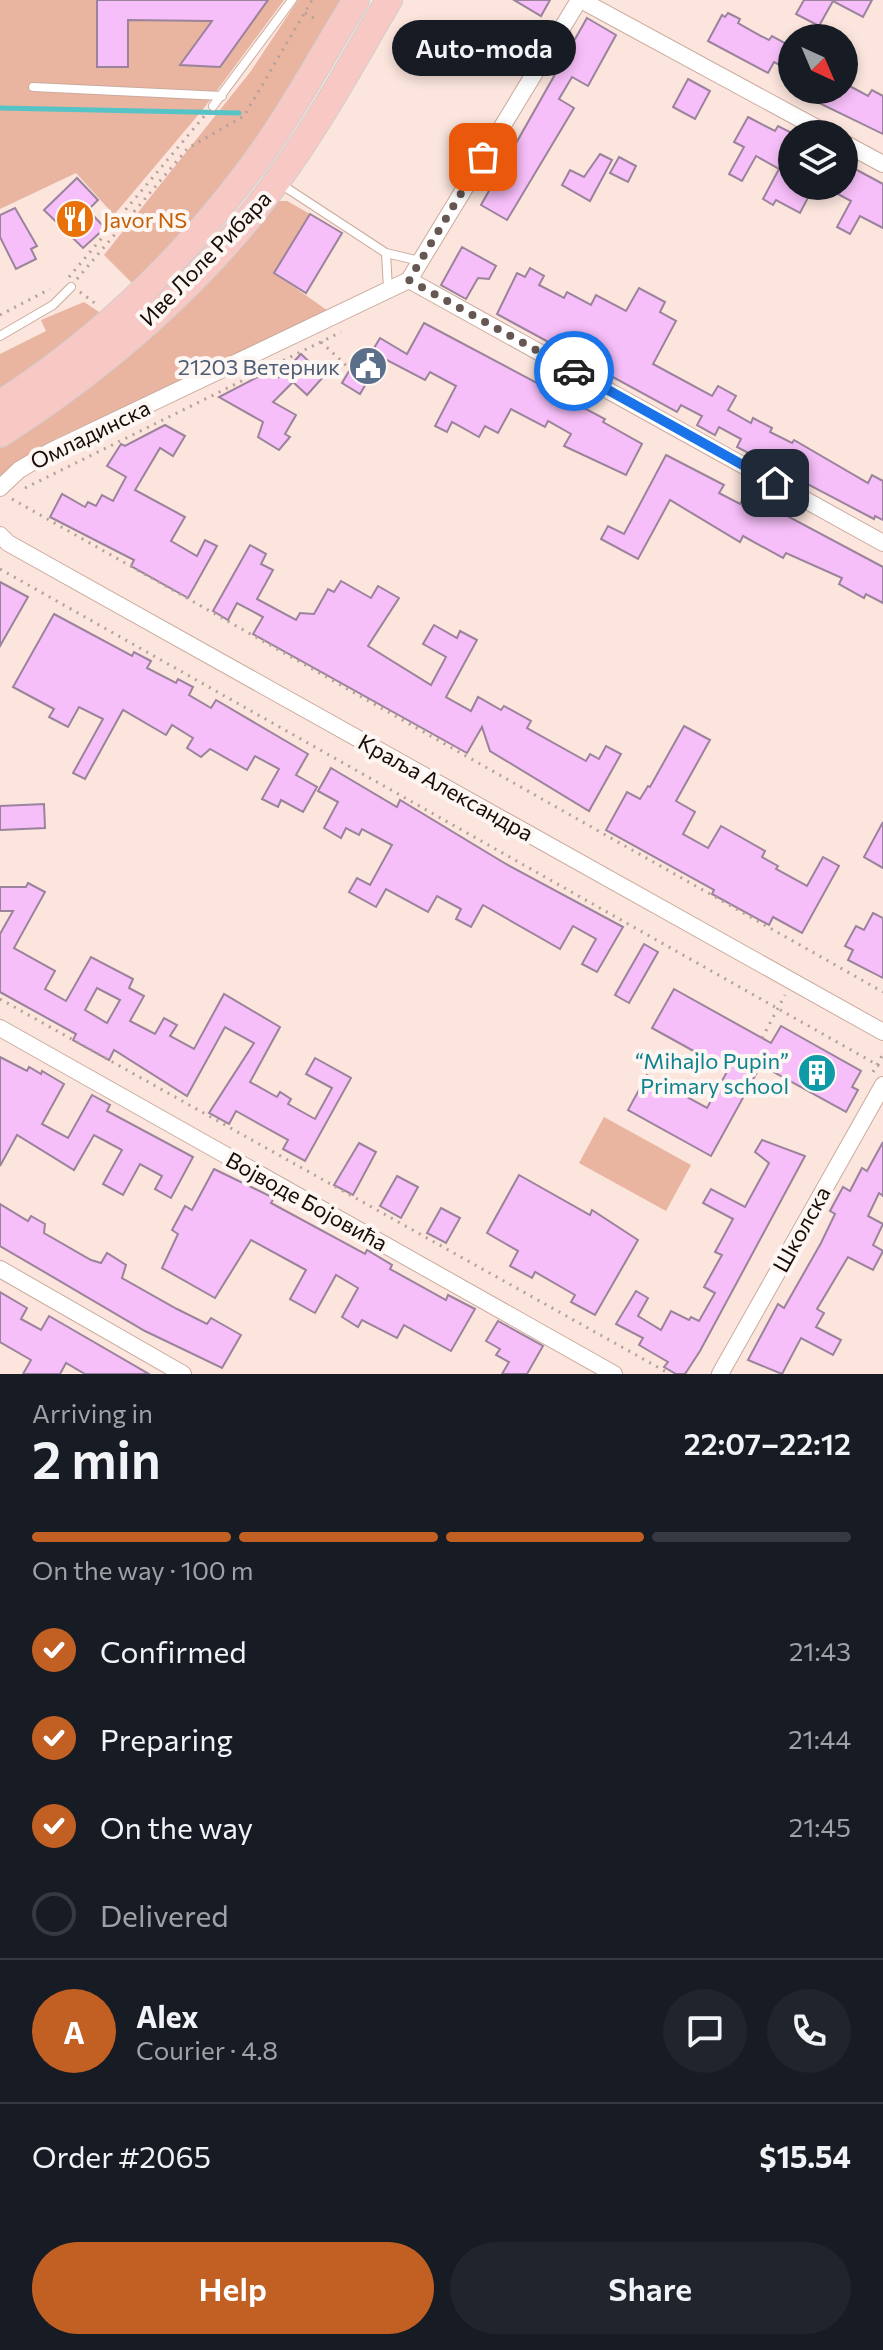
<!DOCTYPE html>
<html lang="en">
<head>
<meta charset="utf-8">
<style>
  body { margin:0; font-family:Commissioner,sans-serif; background:#20242c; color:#f1f3f6; height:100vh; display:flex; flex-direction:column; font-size:30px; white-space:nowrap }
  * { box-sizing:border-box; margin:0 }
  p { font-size:26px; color:#9ea1a6 }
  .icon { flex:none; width:44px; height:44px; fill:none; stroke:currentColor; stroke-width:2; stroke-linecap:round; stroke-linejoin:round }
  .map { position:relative; height:1374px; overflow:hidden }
  .panel { display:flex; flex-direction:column; background:#171b24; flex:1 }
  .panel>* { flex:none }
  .needle { width:52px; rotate:136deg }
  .fabs { position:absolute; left:778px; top:24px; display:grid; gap:16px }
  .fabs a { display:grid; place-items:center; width:80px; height:80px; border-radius:50%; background:#171b24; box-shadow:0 4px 12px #0003; font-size:40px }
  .pin { position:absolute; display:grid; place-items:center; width:68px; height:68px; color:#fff; margin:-34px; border-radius:16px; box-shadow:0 4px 12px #0006 }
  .courier { position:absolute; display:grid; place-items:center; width:80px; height:80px; margin:-40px; border:6px solid #1a73e8; border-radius:50%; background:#fff; color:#222; box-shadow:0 2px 10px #0007 }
  .bubble { position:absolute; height:56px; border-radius:28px; background:#171b24; box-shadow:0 4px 12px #0003; font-size:26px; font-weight:600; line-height:56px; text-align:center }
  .summary em { font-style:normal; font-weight:600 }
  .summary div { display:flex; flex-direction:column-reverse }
  .summary { display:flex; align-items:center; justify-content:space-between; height:136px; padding:0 32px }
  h1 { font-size:52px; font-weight:600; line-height:60px }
  .bar { display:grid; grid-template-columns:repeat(4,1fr); gap:12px 8px; align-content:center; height:96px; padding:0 32px }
  .bar i { height:10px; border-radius:6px; background:#363941 }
  .bar .current { background:#c26023 }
  .bar p { grid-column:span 4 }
  .line { display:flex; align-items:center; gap:20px; padding:0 32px; border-top:2px solid #363941 }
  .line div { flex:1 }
  .round { display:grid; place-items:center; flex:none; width:84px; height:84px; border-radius:42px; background:#20242c }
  ol { padding:0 32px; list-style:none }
  li { display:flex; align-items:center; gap:24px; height:88px }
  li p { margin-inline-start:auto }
  li .icon { padding:8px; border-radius:50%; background:#c26023; color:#fff; stroke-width:4 }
  li:last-child { color:#9ea1a6 }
  li i { width:44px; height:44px; border:4px solid #363941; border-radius:50% }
  .primary-button { display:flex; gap:16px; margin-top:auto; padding:16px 32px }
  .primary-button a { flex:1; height:92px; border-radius:48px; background:#c26023; color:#fff; font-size:32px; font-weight:600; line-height:92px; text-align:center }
  .primary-button a+a { background:#20242c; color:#f1f3f6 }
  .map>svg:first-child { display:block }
</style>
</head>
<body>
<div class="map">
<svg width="883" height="1374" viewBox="0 0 883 1374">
  <rect width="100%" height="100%" fill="#fbe5dd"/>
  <g fill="#e9b4a0">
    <polygon points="0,0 284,0 204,108 114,215 76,173 0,209"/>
    <polygon points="298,0 347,0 246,162 136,287 104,255 251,71"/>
    <polygon points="277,201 287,201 310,214 274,273 331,313 55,439 0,477 0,443"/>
    <polygon points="84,302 105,316 0,394 0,354 46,331 41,320"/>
    <polygon points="604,1117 691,1165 666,1211 579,1163"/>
  </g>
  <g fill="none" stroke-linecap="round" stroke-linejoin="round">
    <polyline stroke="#56c3c6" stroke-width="5" points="0,108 239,113"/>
  </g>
  <g fill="#f7bff9" stroke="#9a839b" stroke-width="2" fill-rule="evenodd">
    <polygon points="97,0 268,0 220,67 180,65 212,21 128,20 128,67 97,67"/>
    <polygon points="514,0 550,0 541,16"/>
    <polygon points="804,0 872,0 863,17 833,1 819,26 796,14"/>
    <polygon points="728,13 740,19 738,23 761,36 769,40 772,36 792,47 792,71 774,62 768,73 708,41 722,15 725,17"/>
    <polygon points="587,18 616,35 588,86 572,77 559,99 574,108 507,220 481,205"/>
    <polygon points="688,79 710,91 695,119 673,107"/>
    <polygon points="844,83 868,96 872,90 883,96 883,134 815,101 821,90 844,90"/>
    <polygon points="748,117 775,131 778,126 792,133 792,186 814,186 800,213 776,200 773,205 763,199 779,169 756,156 742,181 729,174 744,147 734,142"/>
    <polygon points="600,154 612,160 590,201 562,185 570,170 584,177"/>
    <polygon points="619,157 636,166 628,182 610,173"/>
    <polygon points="844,163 883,184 883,228 860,216 850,234 837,227 851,201 823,186 844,186"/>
    <polygon points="77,178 98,200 88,210 105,228 83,248 44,210"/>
    <polygon points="15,208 37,246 31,249 36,259 16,269 0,237 0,215"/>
    <polygon points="310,214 342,233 306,293 274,273"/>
    <polygon points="462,247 496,266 489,279 478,278 466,299 441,285"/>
    <polygon points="530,268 544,276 539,285 564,298 567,292 591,305 596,295 626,311 639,288 665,302 660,312 676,321 653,364 712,396 718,386 736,396 728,410 751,423 753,418 772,428 770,432 792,443 794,440 868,483 872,475 883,481 883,520 875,516 874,519 737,447 741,439 719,427 715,435 697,425 702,416 681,405 677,412 497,314 517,273 525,277"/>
    <polygon points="424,323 605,419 603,422 642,444 626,475 564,446 571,434 548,421 545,427 511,409 498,433 485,426 479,437 452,422 447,432 435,426 456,386 430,372 425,380 387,360 379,373 374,370 360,394 342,383 357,358 365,363 380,338 407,354"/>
    <polygon points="301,354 324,376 307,395 293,382 273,402 296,415 285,434 290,437 279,450 258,437 263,422 219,397 273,369 279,377"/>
    <polygon points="165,425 185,436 173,456 160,448 135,490 185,517 171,541 197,556 205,540 217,546 188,598 131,566 134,560 50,517 62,494 85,507 88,502 96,506 102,495 113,501 126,477 107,466 121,444 125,446"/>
    <polygon points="666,455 724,485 719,493 740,504 746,494 883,567 883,603 866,594 864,598 839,584 842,578 786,553 783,558 743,536 740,542 670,500 638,559 601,539 608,526 624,534"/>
    <polygon points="250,545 266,554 261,564 273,570 257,599 296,620 300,613 314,614 328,589 334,592 341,581 371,598 378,586 399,598 368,646 431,685 446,657 423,644 434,625 457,638 460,631 477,640 446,697 471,711 478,697 501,710 504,706 531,721 527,728 586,761 590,754 599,759 606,746 621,754 589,811 490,751 482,727 467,753 253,634 263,617 237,603 228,620 213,611"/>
    <polygon points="0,582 28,597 0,646"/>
    <polygon points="54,614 132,656 134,652 151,661 147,668 176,683 178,679 193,687 189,695 211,708 216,700 308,754 296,775 317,787 303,812 281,800 278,807 262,799 279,769 255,756 247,770 210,749 201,757 187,748 193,738 172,725 166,735 123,710 85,779 73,773 103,719 79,707 68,727 49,717 54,709 13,687"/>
    <polygon points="684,726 710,740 676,801 695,812 683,834 708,848 721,826 765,851 762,857 778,866 776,869 807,886 823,857 839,866 802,933 773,917 769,925 712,894 714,890 606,830 627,792 640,799 648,786 650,787"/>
    <polygon points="331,768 397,807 400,800 506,864 623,927 597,972 582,964 596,939 573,926 560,949 483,905 471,927 456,919 461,909 437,896 428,912 386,889 376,907 349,892 357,878 370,885 392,845 362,829 359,835 346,828 341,838 324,828 338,802 318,791"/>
    <polygon points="44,804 45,828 0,830 0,806"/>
    <polygon points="883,822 883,868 864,857"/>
    <path d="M 28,883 L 45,892 L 14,948 L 55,971 L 45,989 L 66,1001 L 91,957 L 133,979 L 129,988 L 144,996 L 130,1021 L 155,1034 L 164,1018 L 177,1025 L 170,1036 L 194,1049 L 224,994 L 280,1027 L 250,1082 L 277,1097 L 280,1092 L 291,1099 L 288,1104 L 315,1119 L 332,1088 L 306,1074 L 315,1058 L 351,1078 L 305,1161 L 283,1149 L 288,1140 L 236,1111 L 229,1124 L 209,1113 L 254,1043 L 225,1027 L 187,1096 L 114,1050 L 109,1060 L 73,1040 L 76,1034 L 0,992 L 0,934 L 13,911 L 0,911 L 0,887 L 26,887 ZM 97,988 L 120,1000 L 107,1023 L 85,1010 Z"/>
    <polygon points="873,913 883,918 883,978 848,960 853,950 845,946 856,926 864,930"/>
    <polygon points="644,944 658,952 629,1003 615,995"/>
    <polygon points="674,989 771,1043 781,1026 861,1071 852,1087 858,1090 846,1112 761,1065 711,1156 628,1110 647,1075 707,1108 728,1070 652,1028"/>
    <polygon points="0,1057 27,1071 29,1067 41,1074 42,1071 64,1084 42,1124 68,1138 92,1095 110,1105 107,1111 193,1157 171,1198 155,1189 162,1176 140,1164 123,1195 103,1184 122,1150 94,1135 74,1170 17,1135 0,1166"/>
    <polygon points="762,1140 805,1156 700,1351 685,1374 676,1374 664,1367 668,1362 639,1345 643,1338 616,1324 636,1291 648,1298 638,1316 661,1330 671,1311 689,1320 691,1317 699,1321 715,1293 704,1287 722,1255 715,1252 733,1219 703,1203 711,1189 745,1207 769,1163 755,1152"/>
    <polygon points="883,1142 883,1196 879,1193 868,1216 883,1224 873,1245 883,1251 873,1270 848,1257 817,1309 824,1313 816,1327 841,1340 833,1355 801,1338 782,1374 748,1360 778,1304 784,1308 821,1243 835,1214 830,1211 843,1187 850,1191 862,1168 867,1171"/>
    <polygon points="359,1143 376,1152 353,1195 334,1185"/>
    <polygon points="214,1169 274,1198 271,1203 365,1254 367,1250 392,1265 390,1269 446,1300 448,1295 475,1309 451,1351 404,1325 397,1338 362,1320 358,1327 342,1317 358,1288 336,1275 315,1313 290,1299 306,1270 251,1240 215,1298 162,1268 178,1234 172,1230 185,1206 192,1210"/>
    <polygon points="519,1175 590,1215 592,1210 638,1240 595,1315 571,1302 575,1295 535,1272 532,1278 510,1266 518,1251 487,1233"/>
    <polygon points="397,1176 418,1187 401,1218 380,1206"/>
    <polygon points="0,1204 28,1221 31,1216 45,1224 44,1233 91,1260 101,1263 107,1253 126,1265 122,1278 177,1309 207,1324 211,1318 241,1335 222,1368 145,1331 0,1246"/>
    <polygon points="441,1208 460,1218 446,1243 427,1233"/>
    <polygon points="0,1292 27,1308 21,1319 41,1330 49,1316 149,1374 85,1374 66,1363 60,1374 23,1374 31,1360 0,1342"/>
    <polygon points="498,1321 543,1346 527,1374 502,1374 509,1362 496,1355 500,1349 486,1341"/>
  </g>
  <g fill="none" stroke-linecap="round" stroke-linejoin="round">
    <defs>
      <g id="service">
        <polyline points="33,87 222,96"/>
        <polyline points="213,106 292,0"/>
        <polyline points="279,183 386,253 420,261"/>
        <polyline points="386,253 388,289"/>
        <polyline points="0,336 53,305 71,287"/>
      </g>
      <g id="minor">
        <polyline points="581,0 828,134"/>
        <polyline points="844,143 883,164"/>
        <polyline points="409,280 883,543"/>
        <polyline points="0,488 19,470 51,451 409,280 579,0"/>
        <polyline points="0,535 8,543 883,1032"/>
        <polyline points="0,1028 614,1374"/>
        <polyline points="0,1269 183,1374"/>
        <polyline points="720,1374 883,1085"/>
      </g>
      <g id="primary">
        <path d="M 0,404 C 92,345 174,268 241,181 C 285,125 319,61 356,0"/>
        <path d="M 0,434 C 103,368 205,281 277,181 C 319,124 353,61 389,0"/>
      </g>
    </defs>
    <use href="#service" stroke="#cbaa9d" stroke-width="10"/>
    <use href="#minor" stroke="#cbaa9d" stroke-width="18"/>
    <use href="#primary" stroke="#d0cecd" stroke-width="28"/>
    <g stroke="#b4a19a" stroke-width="3" stroke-dasharray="2 6" stroke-linecap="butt">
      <polyline points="305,13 319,21"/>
      <polyline points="69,277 206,114"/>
      <polyline points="77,279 188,148 244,116 312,0"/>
      <polyline points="80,292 96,304"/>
      <polyline points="0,315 50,289"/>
      <polyline points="321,342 350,369"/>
      <polyline points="25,488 341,332"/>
      <polyline points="12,499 883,992"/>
      <polyline points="0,569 883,1068"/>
      <polyline points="0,999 670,1374"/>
      <polyline points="762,1038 785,995"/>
      <polyline points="873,1072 883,1054"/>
    </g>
    <use href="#service" stroke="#fff" stroke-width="8"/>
    <use href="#minor" stroke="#fff" stroke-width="16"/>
    <use href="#primary" stroke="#f8c8c5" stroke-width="26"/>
  </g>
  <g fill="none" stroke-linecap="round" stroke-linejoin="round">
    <polyline stroke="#665752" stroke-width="8" stroke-dasharray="0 14.4" points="483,157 409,280 574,371"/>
    <polyline stroke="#1a73e8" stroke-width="10" points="574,371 775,483"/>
  </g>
  <defs>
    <symbol id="restaurant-disc" viewBox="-11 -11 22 22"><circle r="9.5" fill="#e8710a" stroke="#fdf6f3"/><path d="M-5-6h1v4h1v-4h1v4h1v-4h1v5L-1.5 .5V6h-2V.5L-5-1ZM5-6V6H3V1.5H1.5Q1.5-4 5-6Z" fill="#fff"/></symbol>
    <symbol id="civic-disc" viewBox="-11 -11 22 22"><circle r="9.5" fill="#5c6f8a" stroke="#fdf6f3"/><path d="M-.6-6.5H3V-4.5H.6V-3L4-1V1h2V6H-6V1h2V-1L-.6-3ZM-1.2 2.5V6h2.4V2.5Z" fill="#fff"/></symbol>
    <symbol id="building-disc" viewBox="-11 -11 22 22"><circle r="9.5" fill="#0f9aa8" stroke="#fdf6f3"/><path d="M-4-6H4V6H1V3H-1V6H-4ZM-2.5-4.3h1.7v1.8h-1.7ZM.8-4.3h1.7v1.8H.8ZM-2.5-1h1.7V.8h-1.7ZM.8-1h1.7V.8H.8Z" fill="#fff"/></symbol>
  </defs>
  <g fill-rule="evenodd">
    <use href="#restaurant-disc" x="53" y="197" width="44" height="44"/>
    <use href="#civic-disc" x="346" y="344" width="44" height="44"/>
    <use href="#building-disc" x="795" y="1051" width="44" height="44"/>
  </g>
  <g text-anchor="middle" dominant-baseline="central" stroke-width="8" stroke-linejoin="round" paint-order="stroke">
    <g font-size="22" fill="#c56008" stroke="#fdf6f3" text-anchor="start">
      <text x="103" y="219">Javor NS</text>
    </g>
    <g font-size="22" fill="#160b07" stroke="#fdf6f3">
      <text transform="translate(205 258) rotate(-46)">Иве Лоле Рибара</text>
      <text transform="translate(90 434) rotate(-26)">Омладинска</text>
      <text transform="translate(446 787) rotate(29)">Краља Александра</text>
      <text transform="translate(307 1201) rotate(29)">Војводе Бојовића</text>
      <text transform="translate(801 1229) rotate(-61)">Школска</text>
    </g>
    <g font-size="22" fill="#4e5e75" stroke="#fdf6f3" text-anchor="end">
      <text x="340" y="366">21203 Ветерник</text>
    </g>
    <g font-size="22" fill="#0d838f" stroke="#fdf6f3" text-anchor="end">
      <text x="789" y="1060">“Mihajlo Pupin”<tspan x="789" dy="25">Primary school</tspan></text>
    </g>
  </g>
</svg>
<div class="fabs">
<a><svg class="needle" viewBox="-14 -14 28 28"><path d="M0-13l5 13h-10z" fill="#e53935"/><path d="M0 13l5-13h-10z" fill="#9ea1a6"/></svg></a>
<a><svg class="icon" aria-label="layers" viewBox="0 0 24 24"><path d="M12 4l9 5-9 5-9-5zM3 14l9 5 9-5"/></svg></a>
</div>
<div class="pin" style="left:483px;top:157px;background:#ea580c"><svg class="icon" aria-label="bag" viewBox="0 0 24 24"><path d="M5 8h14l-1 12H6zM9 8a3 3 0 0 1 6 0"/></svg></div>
<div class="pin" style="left:775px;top:483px;background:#1f2937"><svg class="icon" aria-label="home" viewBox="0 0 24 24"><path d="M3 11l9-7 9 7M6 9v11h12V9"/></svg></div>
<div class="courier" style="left:574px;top:371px"><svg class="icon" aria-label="car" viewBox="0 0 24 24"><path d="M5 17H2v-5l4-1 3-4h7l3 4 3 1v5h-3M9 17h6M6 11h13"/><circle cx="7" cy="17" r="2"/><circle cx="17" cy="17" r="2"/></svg></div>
<div class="bubble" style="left:392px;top:20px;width:184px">Auto-moda</div>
</div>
<section class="panel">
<div class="summary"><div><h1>2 min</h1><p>Arriving in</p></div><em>22:07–22:12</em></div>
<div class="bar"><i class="current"></i><i class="current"></i><i class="current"></i><i></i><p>On the way · 100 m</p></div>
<ol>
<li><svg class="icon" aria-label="check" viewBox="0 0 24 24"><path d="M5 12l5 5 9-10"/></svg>Confirmed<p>21:43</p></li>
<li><svg class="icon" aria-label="check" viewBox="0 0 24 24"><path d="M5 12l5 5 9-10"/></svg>Preparing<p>21:44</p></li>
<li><svg class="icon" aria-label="check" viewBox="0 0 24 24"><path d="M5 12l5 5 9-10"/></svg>On the way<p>21:45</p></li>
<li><i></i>Delivered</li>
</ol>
<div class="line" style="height:144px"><b class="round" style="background:#c26023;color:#fff">A</b><div><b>Alex</b><p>Courier · 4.8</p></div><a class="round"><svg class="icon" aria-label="chat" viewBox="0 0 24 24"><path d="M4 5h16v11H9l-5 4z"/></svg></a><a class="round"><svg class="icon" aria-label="phone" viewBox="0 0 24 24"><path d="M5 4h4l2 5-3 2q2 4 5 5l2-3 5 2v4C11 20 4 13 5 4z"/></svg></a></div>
<div class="line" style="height:104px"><div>Order #2065</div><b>$15.54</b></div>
<div class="primary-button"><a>Help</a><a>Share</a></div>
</section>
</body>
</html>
